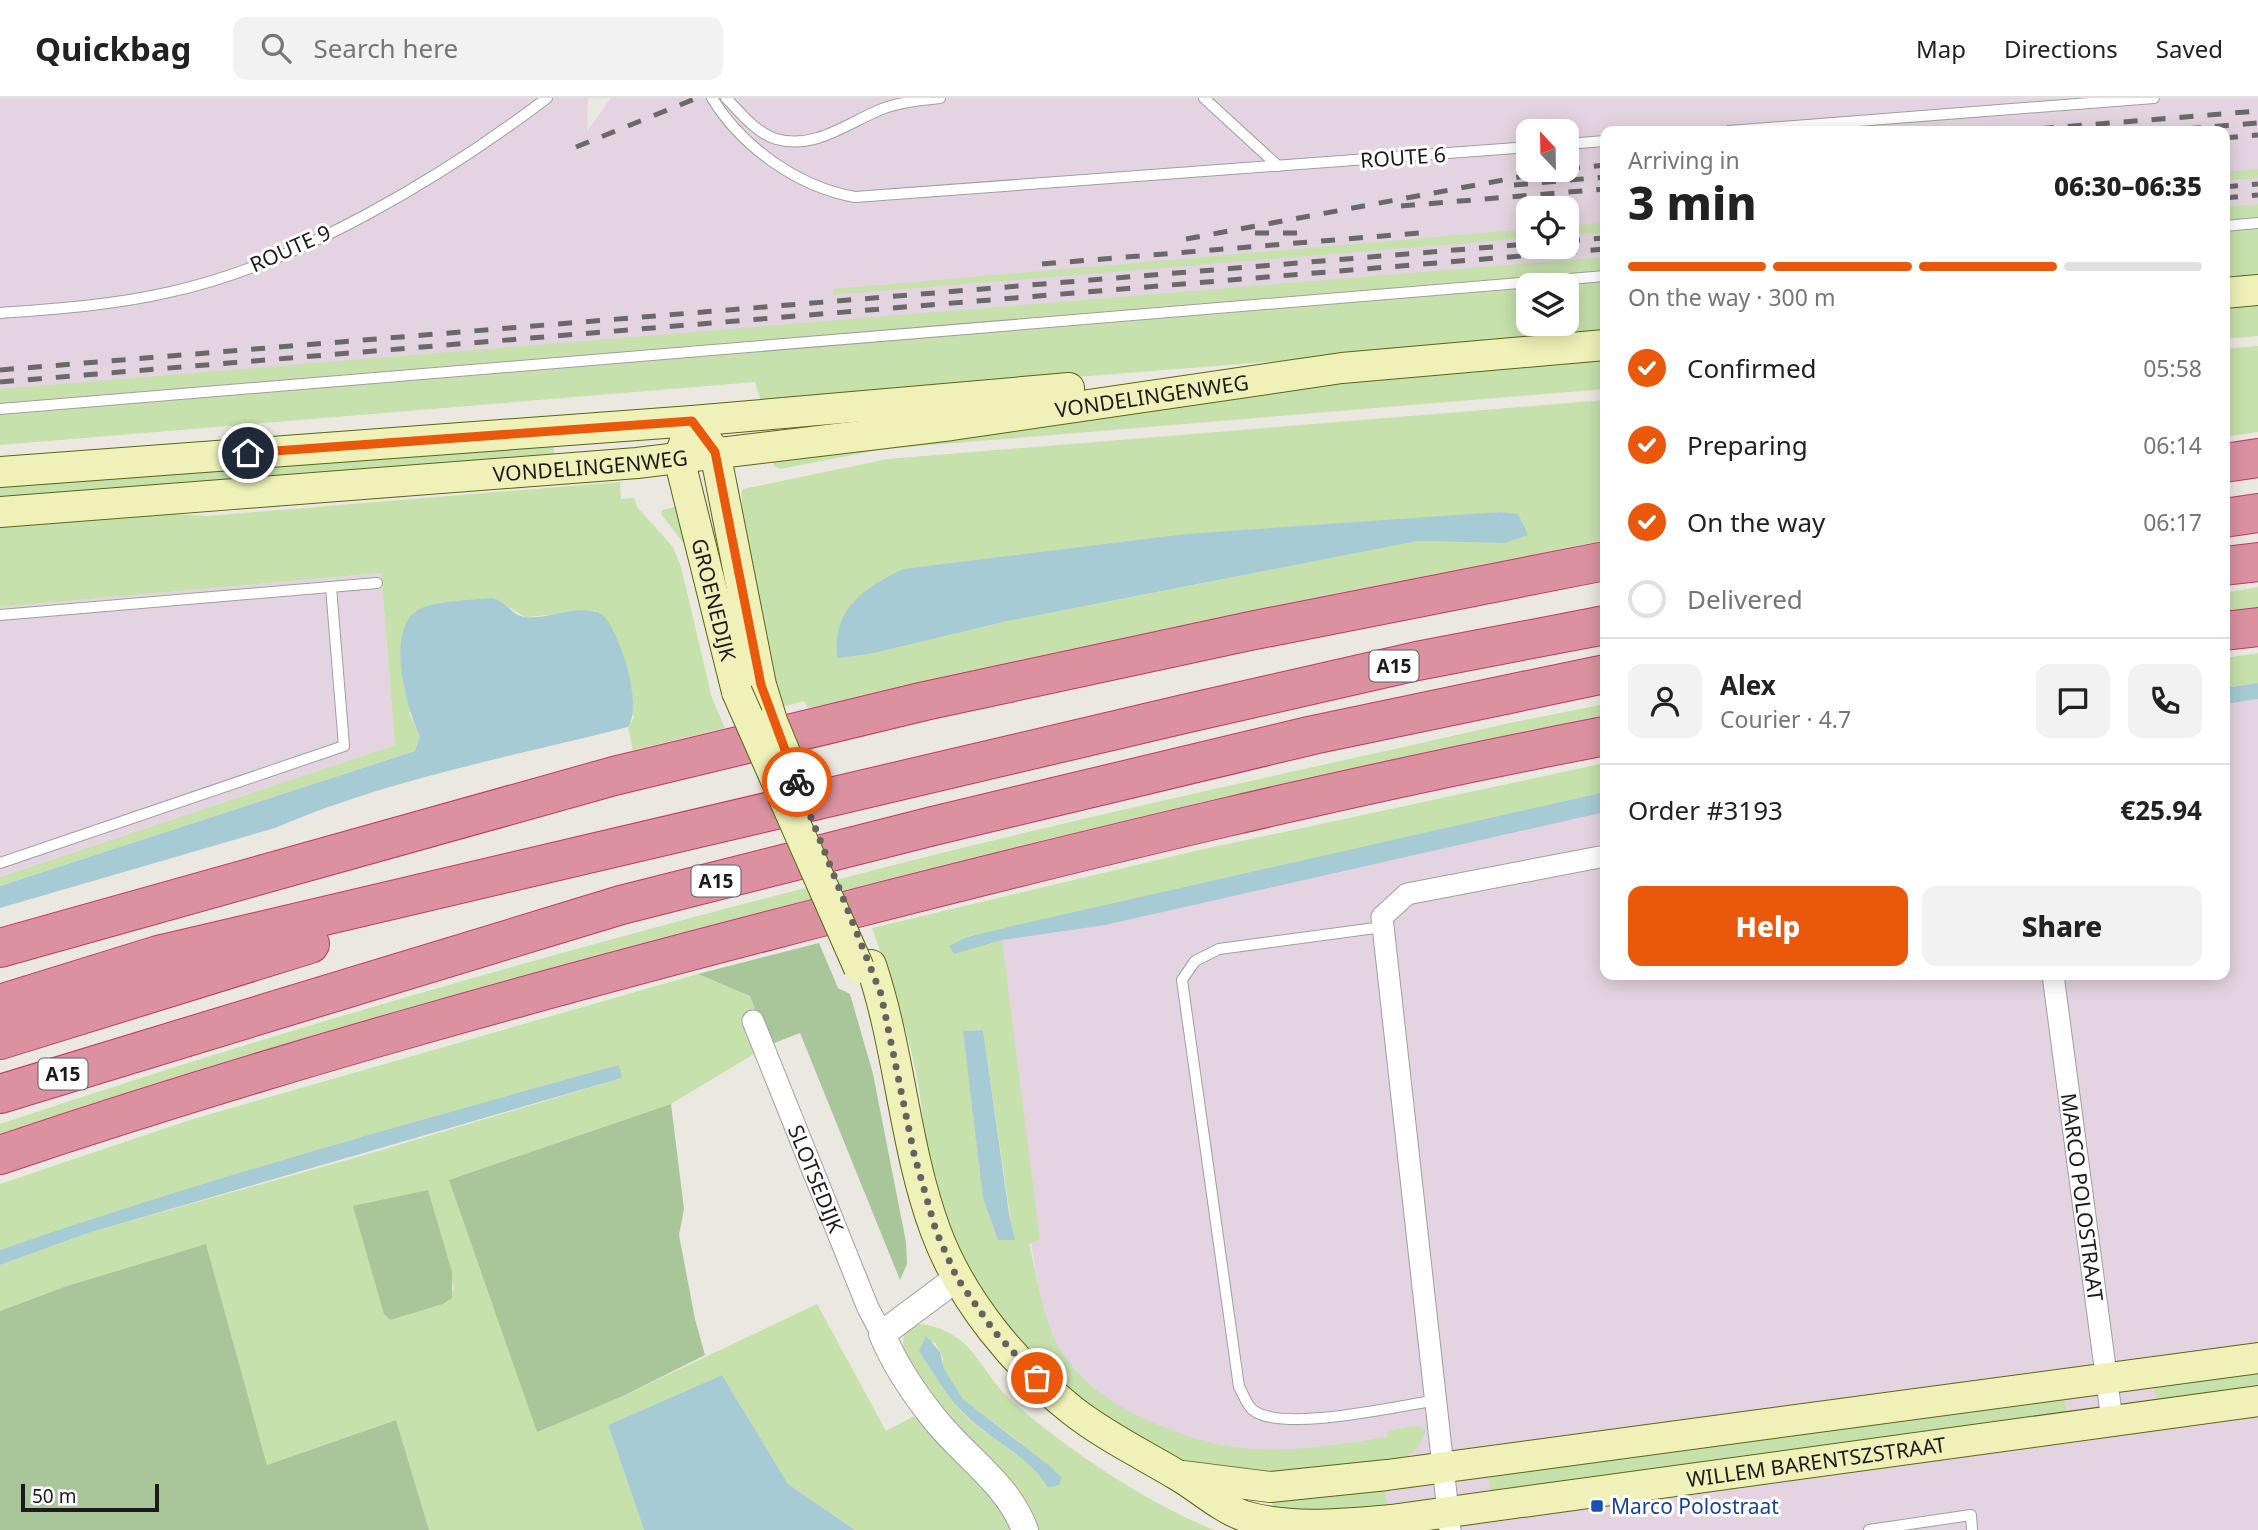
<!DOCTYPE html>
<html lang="en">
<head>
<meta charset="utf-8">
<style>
  body { margin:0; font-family:"Noto Sans",sans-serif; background:#f2f2f2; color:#222; height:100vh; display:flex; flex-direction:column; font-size:26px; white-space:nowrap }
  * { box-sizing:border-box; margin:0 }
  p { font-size:23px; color:#767676 }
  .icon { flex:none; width:38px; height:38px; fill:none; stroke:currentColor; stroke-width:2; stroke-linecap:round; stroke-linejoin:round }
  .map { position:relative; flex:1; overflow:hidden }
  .panel { position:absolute; left:1600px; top:28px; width:630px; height:854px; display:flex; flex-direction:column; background:#fff; border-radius:14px; box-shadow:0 4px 18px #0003 }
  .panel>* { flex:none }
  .needle { width:46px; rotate:338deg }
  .buttons { position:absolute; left:1516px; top:21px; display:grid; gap:14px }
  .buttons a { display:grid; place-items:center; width:63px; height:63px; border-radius:14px; background:#fff; box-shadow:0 4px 18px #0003; font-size:35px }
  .scale { position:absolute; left:21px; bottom:18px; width:138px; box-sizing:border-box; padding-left:7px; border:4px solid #1b1b1b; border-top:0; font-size:19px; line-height:24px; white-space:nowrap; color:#1b1b1b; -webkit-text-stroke:5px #fff; paint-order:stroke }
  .pin { position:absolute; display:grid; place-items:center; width:60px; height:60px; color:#fff; margin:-30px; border:4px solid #fff; border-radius:50%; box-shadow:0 2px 7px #0007 }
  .courier { position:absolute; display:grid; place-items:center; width:70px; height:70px; margin:-35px; border:5px solid #ea580c; border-radius:50%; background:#fff; color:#222; box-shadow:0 2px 9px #0007 }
  .head em { font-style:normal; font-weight:800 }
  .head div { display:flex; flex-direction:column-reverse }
  .head { display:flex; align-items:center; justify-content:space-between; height:119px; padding:0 28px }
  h1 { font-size:46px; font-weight:800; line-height:52px }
  .bar { display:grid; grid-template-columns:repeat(4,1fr); gap:10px 7px; align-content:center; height:84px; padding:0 28px }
  .bar i { height:9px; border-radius:5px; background:#e0e0e0 }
  .bar .selected { background:#ea580c }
  .bar p { grid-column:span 4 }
  .line { display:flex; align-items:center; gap:18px; padding:0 28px; border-top:2px solid #e0e0e0 }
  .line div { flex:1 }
  .round { display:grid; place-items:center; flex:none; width:74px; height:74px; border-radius:14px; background:#f2f2f2 }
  ol { padding:0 28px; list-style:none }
  li { display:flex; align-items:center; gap:21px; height:77px }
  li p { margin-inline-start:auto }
  li .icon { padding:7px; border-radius:50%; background:#ea580c; color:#fff; stroke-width:4 }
  li:last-child { color:#767676 }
  li i { width:38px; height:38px; border:4px solid #e0e0e0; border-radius:50% }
  .button { display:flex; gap:14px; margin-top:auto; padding:14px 28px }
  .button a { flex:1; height:80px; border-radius:14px; background:#ea580c; color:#fff; font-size:28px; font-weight:800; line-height:80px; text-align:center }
  .button a+a { background:#f2f2f2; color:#222 }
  header { display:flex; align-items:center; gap:42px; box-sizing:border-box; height:98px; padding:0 35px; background:#fff; border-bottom:2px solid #e0e0e0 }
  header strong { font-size:33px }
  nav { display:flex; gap:38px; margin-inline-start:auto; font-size:24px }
  .search { width:490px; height:63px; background:#f2f2f2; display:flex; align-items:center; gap:18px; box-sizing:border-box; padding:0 24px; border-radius:14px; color:#767676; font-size:26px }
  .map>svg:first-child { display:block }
</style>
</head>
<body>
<header>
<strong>Quickbag</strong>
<div class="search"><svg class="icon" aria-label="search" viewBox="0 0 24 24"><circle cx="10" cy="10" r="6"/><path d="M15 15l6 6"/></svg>Search here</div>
<nav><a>Map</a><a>Directions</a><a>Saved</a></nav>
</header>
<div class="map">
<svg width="2258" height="1432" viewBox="0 0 2258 1432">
  <rect width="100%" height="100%" fill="#ebe8e1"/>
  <g fill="#e4d4e1" fill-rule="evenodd">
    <path d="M 0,0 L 588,0 L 587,33 L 611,0 L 2258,0 L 2258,117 L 2224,120 L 2224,33 L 1605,33 L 1605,171 L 0,303 ZM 1528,33 L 1566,33 L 1566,72 L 1528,72 ZM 1528,110 L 1566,110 L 1566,149 L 1528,149 Z"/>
    <polygon points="381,475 395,647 0,779 0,509"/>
    <polygon points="2258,594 2258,1432 1324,1432 1225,1357 1102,1307 1061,1257 1045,1227 979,841 1605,704 1605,877 2224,877 2224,598"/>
  </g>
  <g fill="#c6e1ac" fill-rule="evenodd">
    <polygon points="2258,71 2258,80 2224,83 2224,74"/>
    <polygon points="2258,106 2258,121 2224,124 2224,109"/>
    <polygon points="1605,125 1605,134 1566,137 1566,128"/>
    <polygon points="2258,129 2258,187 2224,189 2224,132"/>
    <polygon points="1528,131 1528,140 833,197 833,191"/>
    <polygon points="1605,159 1605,174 0,306 0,291"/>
    <polygon points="1605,182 1605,237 761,304 755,284 0,347 0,316 1528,188 1528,226 1566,226 1566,187 1540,187"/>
    <polygon points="2258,204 2258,238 2224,241 2224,207"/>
    <polygon points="2258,248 2258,334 2224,339 2224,251"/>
    <polygon points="1605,258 1605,291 883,351 780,371 774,368 770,357 1211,298"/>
    <path d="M 1605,302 L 1605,442 L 808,610 L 804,603 L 782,609 C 775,581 734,404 743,391 L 888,361 ZM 1500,414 L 1505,445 L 1418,443 L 1008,523 L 870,556 L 837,559 L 903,471 Z"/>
    <polygon points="554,344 554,358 0,404 0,389"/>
    <polygon points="620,384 621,401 634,400 637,409 673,449 681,469 712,600 725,630 633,652 628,629 634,620 595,513 525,519 510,510 409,615 420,638 415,653 0,788 0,779 395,647 381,475 0,509 0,426 149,414 206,418"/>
    <polygon points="679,408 686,448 661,416 662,412"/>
    <polygon points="2258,489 2258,510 2224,515 2224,495"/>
    <polygon points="2258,555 2258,585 2224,590 2224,560"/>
    <path d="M 1605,606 L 1605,624 L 0,1040 L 0,1026 C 297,926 599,842 902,765 C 1102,714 1304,672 1505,626 Z"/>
    <path d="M 1605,665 L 1605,694 L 967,839 L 955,855 L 1002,842 L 1040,1142 L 1029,1146 C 1038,1180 1042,1222 1061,1253 C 1082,1286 1112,1306 1147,1322 C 1236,1363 1293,1354 1387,1339 L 1388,1333 L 1413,1328 L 1426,1331 C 1423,1340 1421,1348 1413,1354 C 1394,1369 1340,1368 1315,1371 C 1275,1376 1233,1380 1194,1368 C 1107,1341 979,1224 948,1139 C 932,1095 926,1044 920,998 C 912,941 891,885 872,830 L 1195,753 ZM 983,932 L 1011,1125 L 998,1141 L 983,1100 L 964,933 Z"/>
    <path d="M 698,876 L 750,898 L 769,947 L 671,1006 L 450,1082 L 537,1333 L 623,1298 L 817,1206 L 886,1333 L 914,1318 L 983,1384 L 1014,1432 L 855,1432 L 788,1386 L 722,1277 L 608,1327 L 644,1432 L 429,1432 L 396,1322 L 267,1367 L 206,1146 L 67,1188 L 0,1213 L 0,1167 L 88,1135 L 375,1054 L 622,980 L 351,1042 L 0,1152 L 0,1086 L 190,1022 ZM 428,1093 L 454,1191 L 443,1206 L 389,1222 Z"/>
    <path d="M 922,1226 C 975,1235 978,1272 1012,1303 C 1061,1348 1154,1410 1215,1432 L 1031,1432 L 956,1337 L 910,1266 L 903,1248 L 904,1227 ZM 924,1244 L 935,1245 L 943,1260 L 943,1270 L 963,1301 L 1017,1342 L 1059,1387 L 1048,1390 C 1031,1360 996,1345 971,1323 C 949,1303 935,1278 919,1253 Z"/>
    <polygon points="2258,1266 2258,1297 2157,1310 2153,1280"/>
    <polygon points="2063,1292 2068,1322 1492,1401 1487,1369"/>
    <polygon points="1384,1383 1388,1415 1273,1412 1272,1400"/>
  </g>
  <g fill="#a8c69a">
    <polygon points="819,845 838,890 850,896 873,976 906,1144 907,1166 900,1182 800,935 769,947 750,898 698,876"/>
    <polygon points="671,1006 684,1111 679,1137 695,1221 705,1257 623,1298 537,1334 449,1082"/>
    <polygon points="428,1092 452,1174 452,1200 443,1206 390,1222 384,1216 353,1108"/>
    <polygon points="206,1146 267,1367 396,1322 429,1432 0,1432 0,1213 67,1188"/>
  </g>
  <g fill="#a6cbd5">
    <path d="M 1500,414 L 1518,416 L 1528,437 L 1505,445 L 1418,443 L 1008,523 L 870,556 L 837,560 C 832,511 863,491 903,471 L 1186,436 Z"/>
    <path d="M 492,500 C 506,503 512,518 525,519 C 550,522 580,504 603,517 C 621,537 643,606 628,629 C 510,659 386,682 275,730 L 0,810 L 0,788 L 415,653 L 420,638 C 406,610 385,532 418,512 C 432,503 474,502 492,500 Z"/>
    <polygon points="2258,585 2258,601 2224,606 2224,590"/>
    <polygon points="1605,694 1605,714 1105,827 1002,842 954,856 949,848 967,839 1030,824"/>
    <polygon points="983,932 1009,1116 1015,1142 998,1142 983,1100 963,933"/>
    <path d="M 619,967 L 622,980 L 88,1135 L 0,1167 L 0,1152 C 203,1082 412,1024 619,967 Z"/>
    <path d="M 926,1238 L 940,1254 L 944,1271 L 963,1301 L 1051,1369 L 1062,1380 L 1059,1387 L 1048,1390 C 1031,1360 996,1345 971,1322 C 949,1303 935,1278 919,1253 Z"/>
    <polygon points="722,1277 788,1386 855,1432 644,1432 608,1327"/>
  </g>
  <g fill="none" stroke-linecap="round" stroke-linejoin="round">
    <defs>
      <g id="service">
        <path d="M 712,0 C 742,49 798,89 855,99 L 1528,49"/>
        <path d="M 726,0 C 740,14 756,35 776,41 C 815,52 847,25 882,11 C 900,4 921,2 940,0"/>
        <polyline points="1204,0 1278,68"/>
        <polyline points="1729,33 2154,0"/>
        <polyline points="1566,46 1605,43"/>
        <polyline points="2224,128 2258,125"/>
        <path d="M 0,215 C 56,211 114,207 170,194 C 298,166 443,79 547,0"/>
        <polyline points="0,311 1605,178"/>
        <polyline points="0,517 377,485"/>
        <polyline points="0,765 344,648 331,489"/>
        <path d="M 1383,829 L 1219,851 L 1195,863 L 1182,882 L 1239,1289 C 1243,1295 1247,1308 1253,1312 C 1282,1335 1399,1308 1437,1302"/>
        <polyline points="1869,1432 1971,1417 1972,1432"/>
      </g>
      <g id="minor">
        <path id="s1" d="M 2053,877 L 2112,1322"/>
        <path id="s2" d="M 753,923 L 868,1210 L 882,1236"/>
        <polyline points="1450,1432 1382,819 1407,796 1605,758"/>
      </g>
      <path id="tertiary" d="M 957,1180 L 882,1236 C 894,1265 913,1294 933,1319 C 963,1358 1007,1384 1025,1432"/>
      <g id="secondary">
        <polyline points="2224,195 2258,192"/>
        <polyline points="705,340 715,354 761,587 772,623"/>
        <path id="s3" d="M 685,343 L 679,360 L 737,594"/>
        <polyline points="0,374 692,323 1069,290"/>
        <path id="s4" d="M 0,414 L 637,365 L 952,327 L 1342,270 L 1605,247"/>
        <path id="s5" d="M 871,867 C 900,953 904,1048 936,1134 C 962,1203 1015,1267 1073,1313 C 1105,1338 1142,1356 1177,1377 C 1198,1389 1221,1410 1244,1418 C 1291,1432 1343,1426 1391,1422 L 2258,1303"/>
        <polyline points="1183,1378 1270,1389 1387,1377 2258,1260"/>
      </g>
      <g id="motorway">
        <polyline points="2224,365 2258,360"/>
        <polyline points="2224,420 2258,415"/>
        <polyline points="2224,468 2258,464"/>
        <polyline points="2224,533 2258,529"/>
        <polyline points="0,850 614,678 925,603 1250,533 1605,463"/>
        <polyline points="0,906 158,857 1184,616 1417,563 1605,527"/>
        <polyline points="0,942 310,846"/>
        <polyline points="0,996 621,807 933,728 1313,637 1605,576"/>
        <path d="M 0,1057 C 279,963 564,885 849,812 C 1099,748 1351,687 1605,638"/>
      </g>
    </defs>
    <use href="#service" stroke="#9f9f9f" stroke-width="12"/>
    <use href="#minor" stroke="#9f9f9f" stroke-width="23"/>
    <use href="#tertiary" stroke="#9f9f9f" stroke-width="28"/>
    <use href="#secondary" stroke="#5b6410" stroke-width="32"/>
    <use href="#motorway" stroke="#c13667" stroke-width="40"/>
    <use href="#service" stroke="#fff" stroke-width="10"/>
    <use href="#minor" stroke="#fff" stroke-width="21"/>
    <use href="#tertiary" stroke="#fff" stroke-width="26"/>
    <use href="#secondary" stroke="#eff1b9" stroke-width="30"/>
    <use href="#motorway" stroke="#db919f" stroke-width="38"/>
    <g stroke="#696969" stroke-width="5" stroke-dasharray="14 14" stroke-linecap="butt">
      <polyline points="2012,33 2258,13"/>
      <polyline points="2159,33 2258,25"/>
      <polyline points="2224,40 2258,37"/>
      <polyline points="576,49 697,0"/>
      <polyline points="1566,71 1605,67"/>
      <polyline points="1514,87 1605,79"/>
      <polyline points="2224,89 2258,86"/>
      <polyline points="2224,100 2258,97"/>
      <polyline points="1401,108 1605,91"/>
      <polyline points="1255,135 1305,135"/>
      <polyline points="1186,141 1557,72"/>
      <polyline points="1566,143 1605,140"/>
      <polyline points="1042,166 1431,134"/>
      <polyline points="0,272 1528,146"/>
      <polyline points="0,284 1605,151"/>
    </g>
    <defs>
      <g id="secondary-bridge">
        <polyline points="737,594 859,870"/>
        <polyline points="772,623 800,691"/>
      </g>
    </defs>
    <use href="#secondary-bridge" stroke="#5b6410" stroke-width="32" stroke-linecap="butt"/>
    <use href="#secondary-bridge" stroke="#eff1b9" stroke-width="30"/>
  </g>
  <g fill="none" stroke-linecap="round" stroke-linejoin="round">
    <polyline stroke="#646360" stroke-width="7" stroke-dasharray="0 12.6" points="797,684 881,896 914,1056 936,1133 957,1180 994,1233 1037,1280"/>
    <polyline stroke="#ea580c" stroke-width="9" points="248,355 692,323 715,354 761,587 797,684"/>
  </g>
  <rect fill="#1a4fb4" stroke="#fff" stroke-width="2.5" x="1590" y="1401" width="14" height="14" rx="3.5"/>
  <g text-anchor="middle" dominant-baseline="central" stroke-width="6" stroke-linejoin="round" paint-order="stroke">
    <g fill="#fff" stroke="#5f5f5f" stroke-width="2">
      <rect x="1369.5" y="552.5" width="49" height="31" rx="5"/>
      <rect x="691.5" y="767.5" width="49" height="31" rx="5"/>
      <rect x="38.5" y="960.5" width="49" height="31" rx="5"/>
    </g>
    <g font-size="19" font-weight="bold" fill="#1b1b1b">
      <text x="1394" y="568">A15</text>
      <text x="716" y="783">A15</text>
      <text x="63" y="976">A15</text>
    </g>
    <g font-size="21" fill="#1b1b1b" stroke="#fff">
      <text transform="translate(1403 59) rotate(-4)">ROUTE 6</text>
      <text transform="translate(290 150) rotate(-24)">ROUTE 9</text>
      <text stroke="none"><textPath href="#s4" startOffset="1158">VONDELINGENWEG</textPath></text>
      <text stroke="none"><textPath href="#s4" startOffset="592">VONDELINGENWEG</textPath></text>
      <text stroke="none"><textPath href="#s3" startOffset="164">GROENEDIJK</textPath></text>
      <text stroke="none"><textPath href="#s2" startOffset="170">SLOTSEDIJK</textPath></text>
      <text stroke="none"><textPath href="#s1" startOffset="224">MARCO POLOSTRAAT</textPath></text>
      <text stroke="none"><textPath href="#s5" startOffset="1281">WILLEM BARENTSZSTRAAT</textPath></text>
    </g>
    <g font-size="21" fill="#164399" stroke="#fff" text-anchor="start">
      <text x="1611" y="1408">Marco Polostraat</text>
    </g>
  </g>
</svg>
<div class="buttons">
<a><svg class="needle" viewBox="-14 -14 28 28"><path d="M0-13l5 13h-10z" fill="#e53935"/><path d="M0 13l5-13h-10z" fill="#767676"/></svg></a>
<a><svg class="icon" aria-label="locate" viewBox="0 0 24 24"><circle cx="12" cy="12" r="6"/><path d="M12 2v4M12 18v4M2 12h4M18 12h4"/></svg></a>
<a><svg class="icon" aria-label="layers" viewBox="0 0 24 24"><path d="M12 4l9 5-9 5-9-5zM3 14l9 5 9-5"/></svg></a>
</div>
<div class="scale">50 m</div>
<div class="pin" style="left:1037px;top:1280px;background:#ea580c"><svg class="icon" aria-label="bag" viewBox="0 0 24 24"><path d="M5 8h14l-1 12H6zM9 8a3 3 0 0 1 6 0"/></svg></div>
<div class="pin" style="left:248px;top:355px;background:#1f2937"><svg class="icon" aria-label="home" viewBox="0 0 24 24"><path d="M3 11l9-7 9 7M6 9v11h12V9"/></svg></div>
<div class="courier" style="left:797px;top:684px"><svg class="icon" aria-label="bike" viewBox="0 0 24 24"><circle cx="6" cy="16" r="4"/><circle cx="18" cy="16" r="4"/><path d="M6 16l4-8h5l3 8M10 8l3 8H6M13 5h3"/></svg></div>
<section class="panel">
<div class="head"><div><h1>3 min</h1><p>Arriving in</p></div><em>06:30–06:35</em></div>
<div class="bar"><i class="selected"></i><i class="selected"></i><i class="selected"></i><i></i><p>On the way · 300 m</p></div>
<ol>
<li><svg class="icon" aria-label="check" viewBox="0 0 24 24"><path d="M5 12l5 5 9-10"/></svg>Confirmed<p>05:58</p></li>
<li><svg class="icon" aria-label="check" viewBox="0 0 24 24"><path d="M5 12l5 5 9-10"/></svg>Preparing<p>06:14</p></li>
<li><svg class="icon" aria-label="check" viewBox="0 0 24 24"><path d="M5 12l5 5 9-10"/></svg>On the way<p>06:17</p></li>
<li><i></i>Delivered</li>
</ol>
<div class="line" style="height:126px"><a class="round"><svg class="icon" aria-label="person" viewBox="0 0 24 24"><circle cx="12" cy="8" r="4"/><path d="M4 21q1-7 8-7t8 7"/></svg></a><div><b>Alex</b><p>Courier · 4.7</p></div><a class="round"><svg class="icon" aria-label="chat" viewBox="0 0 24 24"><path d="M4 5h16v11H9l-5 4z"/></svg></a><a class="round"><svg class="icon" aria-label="phone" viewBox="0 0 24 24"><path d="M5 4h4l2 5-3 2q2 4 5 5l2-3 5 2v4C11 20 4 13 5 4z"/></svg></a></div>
<div class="line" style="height:91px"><div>Order #3193</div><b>€25.94</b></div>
<div class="button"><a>Help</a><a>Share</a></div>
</section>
</div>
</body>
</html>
